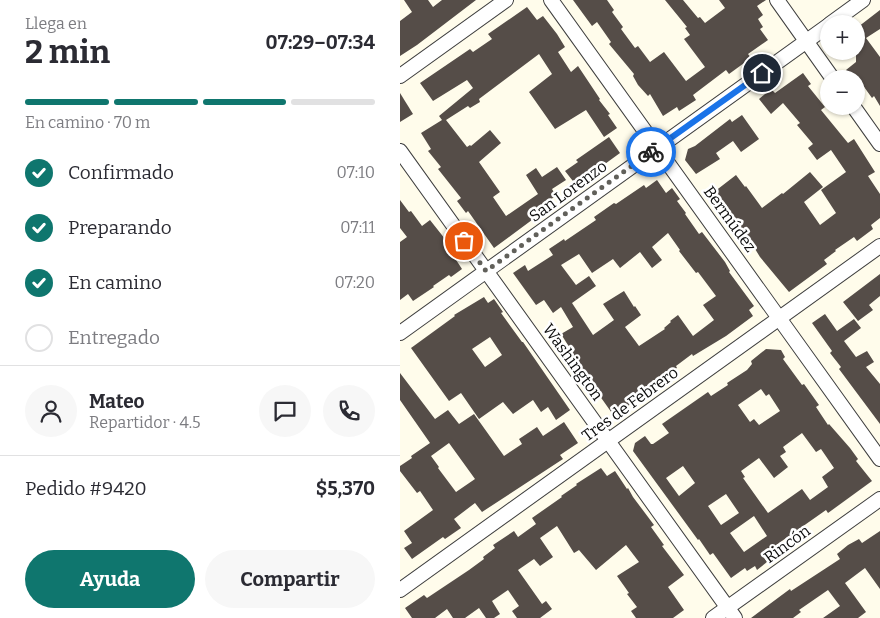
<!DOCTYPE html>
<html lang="es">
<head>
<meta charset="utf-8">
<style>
  body { margin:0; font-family:Bitter,serif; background:#f7f7f7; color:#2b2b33; height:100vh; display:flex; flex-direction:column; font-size:19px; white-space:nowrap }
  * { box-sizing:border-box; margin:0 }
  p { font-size:16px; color:#7c7c81 }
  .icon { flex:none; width:28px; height:28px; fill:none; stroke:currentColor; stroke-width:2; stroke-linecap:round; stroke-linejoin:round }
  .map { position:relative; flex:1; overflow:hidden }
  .panel { display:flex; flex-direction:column; background:#fff; width:400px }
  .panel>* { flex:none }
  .tools { position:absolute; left:420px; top:15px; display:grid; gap:10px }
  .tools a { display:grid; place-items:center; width:45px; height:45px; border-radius:50%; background:#fff; box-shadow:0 1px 4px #0004; font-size:25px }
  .pin { position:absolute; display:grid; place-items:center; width:42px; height:42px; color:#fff; margin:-21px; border:2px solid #fff; border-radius:50%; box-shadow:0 1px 5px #0007 }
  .courier { position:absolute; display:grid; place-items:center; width:50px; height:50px; margin:-25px; border:4px solid #1a73e8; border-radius:50%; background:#fff; color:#222; box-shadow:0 1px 6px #0007 }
  .summary em { font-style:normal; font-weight:700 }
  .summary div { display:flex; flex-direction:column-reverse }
  .summary { display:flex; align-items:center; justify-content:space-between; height:85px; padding:0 25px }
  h1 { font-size:32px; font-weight:700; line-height:38px }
  .bar { display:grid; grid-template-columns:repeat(4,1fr); gap:8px 5px; align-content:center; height:60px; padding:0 25px }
  .bar i { height:6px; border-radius:4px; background:#e1e1e2 }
  .bar .on { background:#0f766e }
  .bar p { grid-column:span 4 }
  .line { display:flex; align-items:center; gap:12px; padding:0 25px; border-top:1px solid #e1e1e2 }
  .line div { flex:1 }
  .round { display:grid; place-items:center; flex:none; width:52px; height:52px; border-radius:26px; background:#f7f7f7 }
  ol { padding:0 25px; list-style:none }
  li { display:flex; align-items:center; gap:15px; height:55px }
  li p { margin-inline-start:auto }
  li .icon { padding:5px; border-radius:50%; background:#0f766e; color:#fff; stroke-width:4 }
  li:last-child { color:#7c7c81 }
  li i { width:28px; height:28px; border:2px solid #e1e1e2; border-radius:50% }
  .primary-button { display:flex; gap:10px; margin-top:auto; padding:10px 25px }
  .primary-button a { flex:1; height:58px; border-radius:30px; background:#0f766e; color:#fff; font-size:20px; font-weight:700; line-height:58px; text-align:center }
  .primary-button a+a { background:#f7f7f7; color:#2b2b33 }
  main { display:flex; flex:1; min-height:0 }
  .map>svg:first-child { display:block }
</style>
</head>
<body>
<main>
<section class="panel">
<div class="summary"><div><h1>2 min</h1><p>Llega en</p></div><em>07:29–07:34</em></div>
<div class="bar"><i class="on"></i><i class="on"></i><i class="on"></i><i></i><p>En camino · 70 m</p></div>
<ol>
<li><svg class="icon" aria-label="check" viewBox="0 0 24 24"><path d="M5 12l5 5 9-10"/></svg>Confirmado<p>07:10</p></li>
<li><svg class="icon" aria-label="check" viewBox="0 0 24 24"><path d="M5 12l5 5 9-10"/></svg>Preparando<p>07:11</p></li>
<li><svg class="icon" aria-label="check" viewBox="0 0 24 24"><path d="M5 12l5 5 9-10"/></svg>En camino<p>07:20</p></li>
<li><i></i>Entregado</li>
</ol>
<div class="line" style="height:90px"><a class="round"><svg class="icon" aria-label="person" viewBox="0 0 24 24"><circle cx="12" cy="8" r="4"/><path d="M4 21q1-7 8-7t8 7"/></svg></a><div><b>Mateo</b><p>Repartidor · 4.5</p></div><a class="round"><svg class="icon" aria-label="chat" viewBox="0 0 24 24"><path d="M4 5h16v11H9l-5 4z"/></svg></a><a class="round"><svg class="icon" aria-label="phone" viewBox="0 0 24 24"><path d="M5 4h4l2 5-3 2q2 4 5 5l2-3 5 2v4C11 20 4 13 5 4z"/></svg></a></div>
<div class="line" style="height:65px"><div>Pedido #9420</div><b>$5,370</b></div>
<div class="primary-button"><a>Ayuda</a><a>Compartir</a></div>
</section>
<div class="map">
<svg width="480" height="618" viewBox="0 0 480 618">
  <rect width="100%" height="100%" fill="#fffceb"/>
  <g fill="#554d48" fill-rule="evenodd">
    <polygon points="4,0 28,0 33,7 42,0 76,0 17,45 0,56 0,21 12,12"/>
    <polygon points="173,0 207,0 214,10 212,12 223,27 221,29 235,48 238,46 250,62 264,52 286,81 305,67 284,39 290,35 285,28 287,27 265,0 283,0 298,18 300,17 305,23 325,8 319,0 366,0 357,6 363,15 358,19 363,27 360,29 368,40 348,54 351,58 329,74 326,70 293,95 296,100 279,111 277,107 263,116 250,94 248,96 238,85 233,76 234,74 209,44 211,42 197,22 192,26"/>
    <polygon points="127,7 137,20 143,16 157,34 165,47 158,52 171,72 178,66 200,99 199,100 210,114 208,115 217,128 204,137 186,110 155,129 129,92 152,74 139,54 79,99 80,102 70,108 68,106 46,120 67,147 70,145 71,146 90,130 101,143 79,162 100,192 93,197 106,216 138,194 126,175 136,168 142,177 157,167 166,180 152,189 156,196 140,206 144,211 94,248 68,211 66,213 57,201 61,198 38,169 41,167 28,151 31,149 21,133 42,120 39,116 73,88 67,80 33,101 20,83 70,49 73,52 92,39 88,34"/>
    <polygon points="480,10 480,29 466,38 480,57 480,106 474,96 472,98 462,84 458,87 456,79 452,79 446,70 456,62 456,24 458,27"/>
    <polygon points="403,73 411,84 408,86 425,107 421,110 448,143 454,139 475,172 468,176 480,194 480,218 471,225 473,229 457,241 454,237 435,250 436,251 424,260 427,264 389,292 360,257 349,239 343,243 332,228 338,223 324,202 322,203 314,192 336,175 345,187 346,186 362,208 382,193 383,194 410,172 423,187 404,202 420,225 436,213 421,190 446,172 431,150 417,160 408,148 413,144 397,125 400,123 383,103 371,114 359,99 371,89 375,93"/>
    <polygon points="0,93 13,114 0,122"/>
    <polygon points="342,115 359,139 341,152 333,141 316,153 320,159 296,174 285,160 288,149 295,146 330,119 332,122"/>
    <polygon points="209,137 220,153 176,185 165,171 178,162 176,160"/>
    <path d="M 257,180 L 266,193 L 272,188 L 280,199 L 277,201 L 286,213 L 285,214 L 299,234 L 302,232 L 325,262 L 330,271 L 329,272 L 354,306 L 349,310 L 353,316 L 326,336 L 293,356 L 292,354 L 276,366 L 277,368 L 261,379 L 263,381 L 214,416 L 168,351 L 171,350 L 161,334 L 173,327 L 161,307 L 153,313 L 144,300 L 136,305 L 113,273 L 125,265 L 128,271 L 153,255 L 149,249 L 164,239 L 165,241 L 196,220 L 194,217 L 214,203 L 216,204 L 244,185 L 246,188 ZM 268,233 L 280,250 L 279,251 L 296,273 L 298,272 L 316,296 L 303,305 L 314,320 L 293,336 L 278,315 L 270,321 L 271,322 L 264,328 L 265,329 L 239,346 L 225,327 L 241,315 L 235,306 L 234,307 L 224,291 L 203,304 L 214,320 L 193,335 L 172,303 L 196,286 L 189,276 L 176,285 L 161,265 L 179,254 L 192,273 L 213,259 L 220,268 L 240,252 L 252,268 L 262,260 L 252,247 Z"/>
    <polygon points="0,200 9,212 11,211 22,226 30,220 49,244 47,246 62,269 51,277 49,275 33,286 34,287 13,301 8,294 0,300 0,242 7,237 0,228"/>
    <polygon points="480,274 480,296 469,305 473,310 458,321 443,302"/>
    <path d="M 84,297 L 88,303 L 94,299 L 103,312 L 101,313 L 122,342 L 123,342 L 170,410 L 156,420 L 148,407 L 141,412 L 133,400 L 113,414 L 103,402 L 79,419 L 61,393 L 49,401 L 11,348 L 55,316 L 54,315 ZM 90,337 L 102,355 L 85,367 L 72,349 Z"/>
    <polygon points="425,314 437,331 454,319 461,328 444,341 456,357 467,351 474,362 466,367 480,384 480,424 439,369 441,367 430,353 432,351 412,323"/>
    <path d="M 366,349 L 381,350 L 385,357 L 383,359 L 402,385 L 404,384 L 419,405 L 416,407 L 428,425 L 429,424 L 450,448 L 458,459 L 456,461 L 472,481 L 428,513 L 426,510 L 362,555 L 367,562 L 357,570 L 355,566 L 347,571 L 345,568 L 331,578 L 313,553 L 310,555 L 299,539 L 298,540 L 233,451 L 235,443 L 245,436 L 251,444 L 253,444 L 269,433 L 262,424 L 308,392 L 311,396 L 328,385 L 327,383 L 347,370 L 352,364 L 351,361 ZM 361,389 L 366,396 L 369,394 L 380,411 L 359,425 L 354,419 L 350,422 L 338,405 ZM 402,433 L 416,452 L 421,449 L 434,468 L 422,477 L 428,487 L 410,500 L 402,489 L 368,513 L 343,478 L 345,477 L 341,471 L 359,458 L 374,478 L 388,467 L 380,456 L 386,452 L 383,447 ZM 283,466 L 295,483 L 279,496 L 266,478 ZM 326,494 L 339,513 L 321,525 L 308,506 ZM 354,516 L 367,536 L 344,552 L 330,533 Z"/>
    <path d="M 0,373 L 35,419 L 48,410 L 59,424 L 74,414 L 104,456 L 122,444 L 119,439 L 137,427 L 143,436 L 164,422 L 178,443 L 160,455 L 163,459 L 82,512 L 75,503 L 54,519 L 61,528 L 45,539 L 43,537 L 12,559 L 4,548 L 12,543 L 4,531 L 33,510 L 20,491 L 17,493 L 0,471 L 0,466 L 12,458 L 11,456 L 30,443 L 0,400 ZM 49,443 L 75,479 L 56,492 L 38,468 L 39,467 L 31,456 Z"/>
    <polygon points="201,468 207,476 215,471 227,489 228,488 233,497 254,525 251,527 264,545 262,546 284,575 268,587 284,610 273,618 236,618 231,611 237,607 227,594 229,593 217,576 239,562 226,545 196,570 179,550 174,553 157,526 140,538 153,557 140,566 134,559 118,570 142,604 146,601 152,609 140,618 117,618 112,611 119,606 108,590 92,601 100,614 94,618 86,618 79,608 65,618 53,618 47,609 35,618 12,618 5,608 24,595 27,598 69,570 84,559 83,557 95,548 93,545 114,531 118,537 136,524 132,518 162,497 161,496 177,485 176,484"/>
    <polygon points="480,531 480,589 465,568 445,583 466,612 458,618 423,618 440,606 428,590 399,610 401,612 393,618 351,618 390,589 391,591 440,559 437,554 448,545 459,539 462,543"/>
  </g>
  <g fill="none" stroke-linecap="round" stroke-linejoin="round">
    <defs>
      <g id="minor">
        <polyline points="151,0 480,459"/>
        <polyline points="377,0 433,79"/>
        <polyline points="430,24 463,0"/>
        <polyline points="0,76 106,0"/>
        <polyline points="453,106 480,144"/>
        <polyline points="0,151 335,618"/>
        <polyline points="0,333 429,25"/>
        <polyline points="0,590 480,246"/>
        <polyline points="313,618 480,499"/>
      </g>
    </defs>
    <use href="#minor" stroke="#3f3f3f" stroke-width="16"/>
    <use href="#minor" stroke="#fff" stroke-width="14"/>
  </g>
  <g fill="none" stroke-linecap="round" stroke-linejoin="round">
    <polyline stroke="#61605a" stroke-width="5" stroke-dasharray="0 9" points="64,241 86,271 251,152"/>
    <polyline stroke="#1a73e8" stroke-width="6" points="251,152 362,73"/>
  </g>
  <g text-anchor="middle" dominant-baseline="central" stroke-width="5" stroke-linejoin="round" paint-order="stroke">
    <g font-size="16" fill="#0c0c0c" stroke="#fff">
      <text transform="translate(168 191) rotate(-36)">San Lorenzo</text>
      <text transform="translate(330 219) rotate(54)">Bermúdez</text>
      <text transform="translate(173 362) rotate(54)">Washington</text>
      <text transform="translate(230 404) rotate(-36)">Tres de Febrero</text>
      <text transform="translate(387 544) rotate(-36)">Rincón</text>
    </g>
  </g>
</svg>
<div class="tools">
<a>+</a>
<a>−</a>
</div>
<div class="pin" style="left:64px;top:241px;background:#ea580c"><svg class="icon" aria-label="bag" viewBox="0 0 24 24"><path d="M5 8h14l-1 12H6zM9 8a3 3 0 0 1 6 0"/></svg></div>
<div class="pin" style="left:362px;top:73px;background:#1f2937"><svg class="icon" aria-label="home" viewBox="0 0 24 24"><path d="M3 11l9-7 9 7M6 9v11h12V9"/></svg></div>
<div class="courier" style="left:251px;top:152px"><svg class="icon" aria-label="bike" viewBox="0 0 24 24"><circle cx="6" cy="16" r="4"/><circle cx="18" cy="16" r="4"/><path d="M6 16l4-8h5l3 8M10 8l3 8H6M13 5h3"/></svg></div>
</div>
</main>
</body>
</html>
